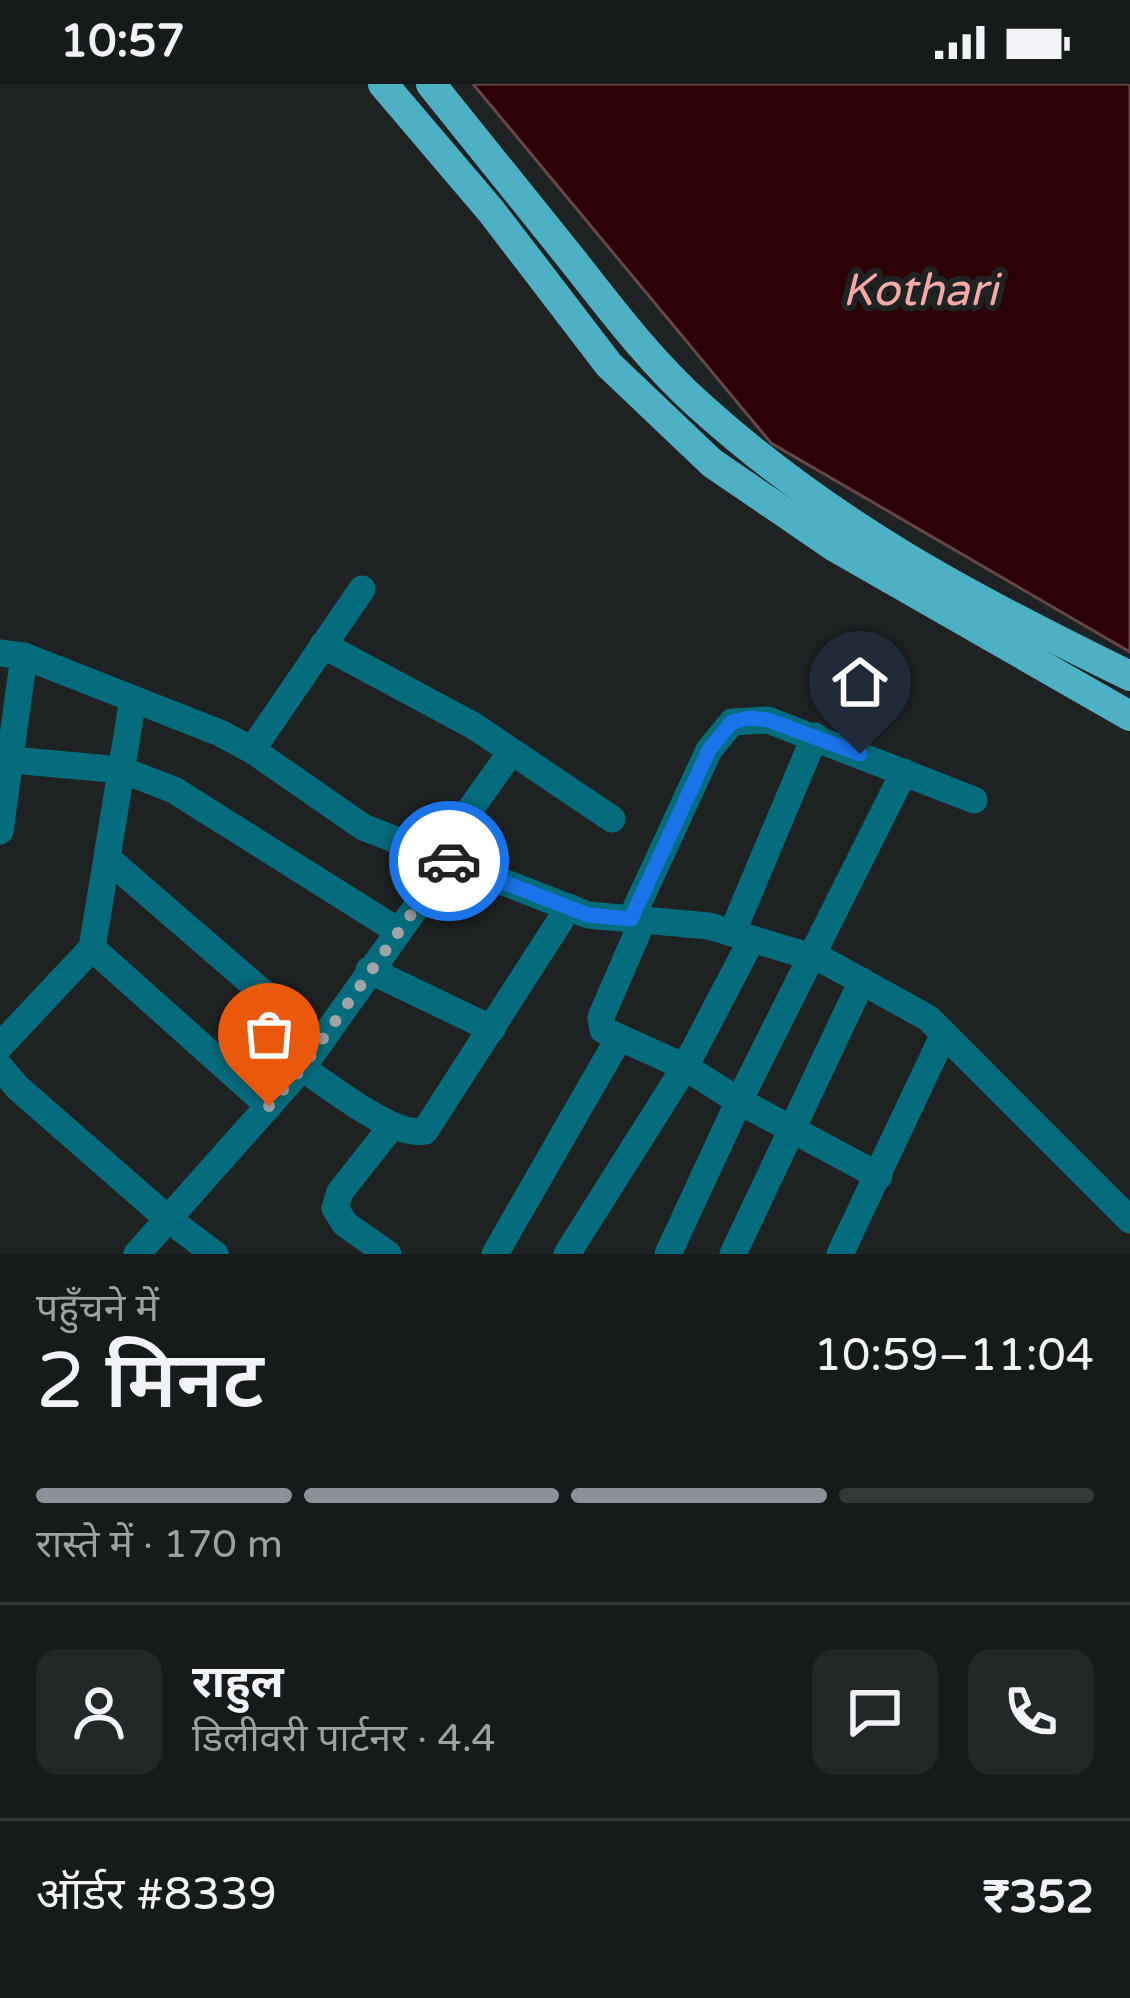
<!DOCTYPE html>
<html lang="hi">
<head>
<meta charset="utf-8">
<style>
  body { margin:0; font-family:"Varela Round","Noto Sans Devanagari",sans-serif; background:#232727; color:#f1f3f6; height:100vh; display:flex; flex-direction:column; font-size:45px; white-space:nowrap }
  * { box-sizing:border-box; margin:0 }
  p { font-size:39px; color:#9ea1a2 }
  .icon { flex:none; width:66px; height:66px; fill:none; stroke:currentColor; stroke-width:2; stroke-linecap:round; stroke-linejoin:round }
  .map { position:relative; height:1170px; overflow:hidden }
  .sheet { display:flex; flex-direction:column; background:#161a1a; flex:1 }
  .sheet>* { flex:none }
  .pin { position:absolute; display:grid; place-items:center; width:102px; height:102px; color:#fff; margin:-123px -51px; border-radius:50% 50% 50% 0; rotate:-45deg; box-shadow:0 0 12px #0007 }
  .pin .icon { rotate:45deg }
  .courier { position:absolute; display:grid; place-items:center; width:120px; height:120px; margin:-60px; border:9px solid #1a73e8; border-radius:50%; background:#fff; color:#222; box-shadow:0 3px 15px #0007 }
  .summary em { font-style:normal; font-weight:600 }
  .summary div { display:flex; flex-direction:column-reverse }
  .summary { display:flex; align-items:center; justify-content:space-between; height:204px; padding:0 36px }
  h1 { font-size:78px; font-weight:600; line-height:90px }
  .bar { display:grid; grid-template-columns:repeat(4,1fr); gap:18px 12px; align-content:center; height:144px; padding:0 36px }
  .bar i { height:15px; border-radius:9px; background:#353839 }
  .bar .active { background:#8c9099 }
  .bar p { grid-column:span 4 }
  .line { display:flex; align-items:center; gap:30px; padding:0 36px; border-top:3px solid #353839 }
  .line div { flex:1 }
  .round { display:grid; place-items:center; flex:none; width:126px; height:126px; border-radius:24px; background:#232727 }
  .status { display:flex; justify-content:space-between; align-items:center; height:84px; padding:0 60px; background:#161a1a; direction:ltr }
  .status svg { height:33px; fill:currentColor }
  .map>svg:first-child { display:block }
</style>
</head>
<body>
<div class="status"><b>10:57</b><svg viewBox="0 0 49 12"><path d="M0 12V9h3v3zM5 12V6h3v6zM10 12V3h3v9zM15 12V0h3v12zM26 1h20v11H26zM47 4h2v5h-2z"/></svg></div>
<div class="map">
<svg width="1130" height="1170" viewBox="0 0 1130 1170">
  <rect width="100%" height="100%" fill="#1e2222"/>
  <polygon fill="#2c0004" stroke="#654649" stroke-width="3" points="473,0 1130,0 1130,568 771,359"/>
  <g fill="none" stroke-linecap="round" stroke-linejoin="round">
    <g stroke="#056c7e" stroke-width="27">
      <polyline points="323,561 474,642 612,735"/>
      <polyline points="0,569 24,572 220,649 252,666 363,743 588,831 709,842 825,877 928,934 1130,1136"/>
      <polyline points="252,666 362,505"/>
      <polyline points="0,675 122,686 174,706 398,847"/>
      <polyline points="0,747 24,572"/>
      <polyline points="437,772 511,668"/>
      <polyline points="108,775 320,958"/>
      <polyline points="631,835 709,666 732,638 768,636 974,716"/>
      <polyline points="643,836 601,933 603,946 685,983 739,1017 879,1092"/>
      <polyline points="732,849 815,652"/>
      <polyline points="92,864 269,1022"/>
      <polyline points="369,886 492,945"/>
      <polyline points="0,962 92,864 133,615"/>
      <polyline points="0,983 18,1004 168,1135 215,1170"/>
      <path d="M 302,984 C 330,1002 393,1054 425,1047 L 569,823"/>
      <polyline points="137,1170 302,984 449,777"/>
      <polyline points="388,1170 345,1140 335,1124 340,1108 392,1042"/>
      <polyline points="495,1170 619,954"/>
      <polyline points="567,1170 685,983 752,855"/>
      <polyline points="668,1170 739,1017 904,688"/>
      <polyline points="733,1170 862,897"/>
      <polyline points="840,1170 944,950"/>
    </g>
    <g stroke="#4db0c5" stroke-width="30">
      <polyline points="383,0 491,127 609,281 712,379 835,463 1130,632"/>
      <path d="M 431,0 C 479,59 526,119 574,178 C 613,228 652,279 700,322 C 832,441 972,515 1130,592"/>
    </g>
  </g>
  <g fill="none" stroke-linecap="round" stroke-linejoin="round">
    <polyline stroke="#a2a5a5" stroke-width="12" stroke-dasharray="0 21.6" points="269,1022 302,984 449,777"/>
    <polyline stroke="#1a73e8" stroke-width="15" points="449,777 588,831 631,835 709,666 732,638 749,634 768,636 860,670"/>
  </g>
  <g text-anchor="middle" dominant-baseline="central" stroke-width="12" stroke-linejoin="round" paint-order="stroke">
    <g font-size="45" font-style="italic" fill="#f9a8a7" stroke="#1e2222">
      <text x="920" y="207">Kothari</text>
    </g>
  </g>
</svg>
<div class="pin" style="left:269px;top:1022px;background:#ea580c"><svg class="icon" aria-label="bag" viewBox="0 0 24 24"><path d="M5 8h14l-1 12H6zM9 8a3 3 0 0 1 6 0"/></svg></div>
<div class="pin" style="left:860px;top:670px;background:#1f2937"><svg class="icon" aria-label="home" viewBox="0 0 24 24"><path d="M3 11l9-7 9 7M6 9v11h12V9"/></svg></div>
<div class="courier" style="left:449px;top:777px"><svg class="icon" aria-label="car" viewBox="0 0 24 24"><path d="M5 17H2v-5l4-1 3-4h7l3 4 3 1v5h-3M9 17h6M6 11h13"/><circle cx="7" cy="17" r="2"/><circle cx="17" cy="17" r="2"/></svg></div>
</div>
<section class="sheet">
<div class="summary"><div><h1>2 मिनट</h1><p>पहुँचने में</p></div><em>10:59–11:04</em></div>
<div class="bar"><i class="active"></i><i class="active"></i><i class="active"></i><i></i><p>रास्ते में · 170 m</p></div>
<div class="line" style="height:216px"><a class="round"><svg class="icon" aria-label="person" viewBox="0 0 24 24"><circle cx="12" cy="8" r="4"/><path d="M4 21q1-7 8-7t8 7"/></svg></a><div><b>राहुल</b><p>डिलीवरी पार्टनर · 4.4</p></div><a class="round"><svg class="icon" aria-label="chat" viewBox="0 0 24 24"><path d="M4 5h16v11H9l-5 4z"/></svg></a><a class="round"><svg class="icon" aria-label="phone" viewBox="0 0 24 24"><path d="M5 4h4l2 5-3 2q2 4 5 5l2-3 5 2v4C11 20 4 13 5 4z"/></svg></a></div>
<div class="line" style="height:156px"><div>ऑर्डर #8339</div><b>₹352</b></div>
</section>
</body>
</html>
